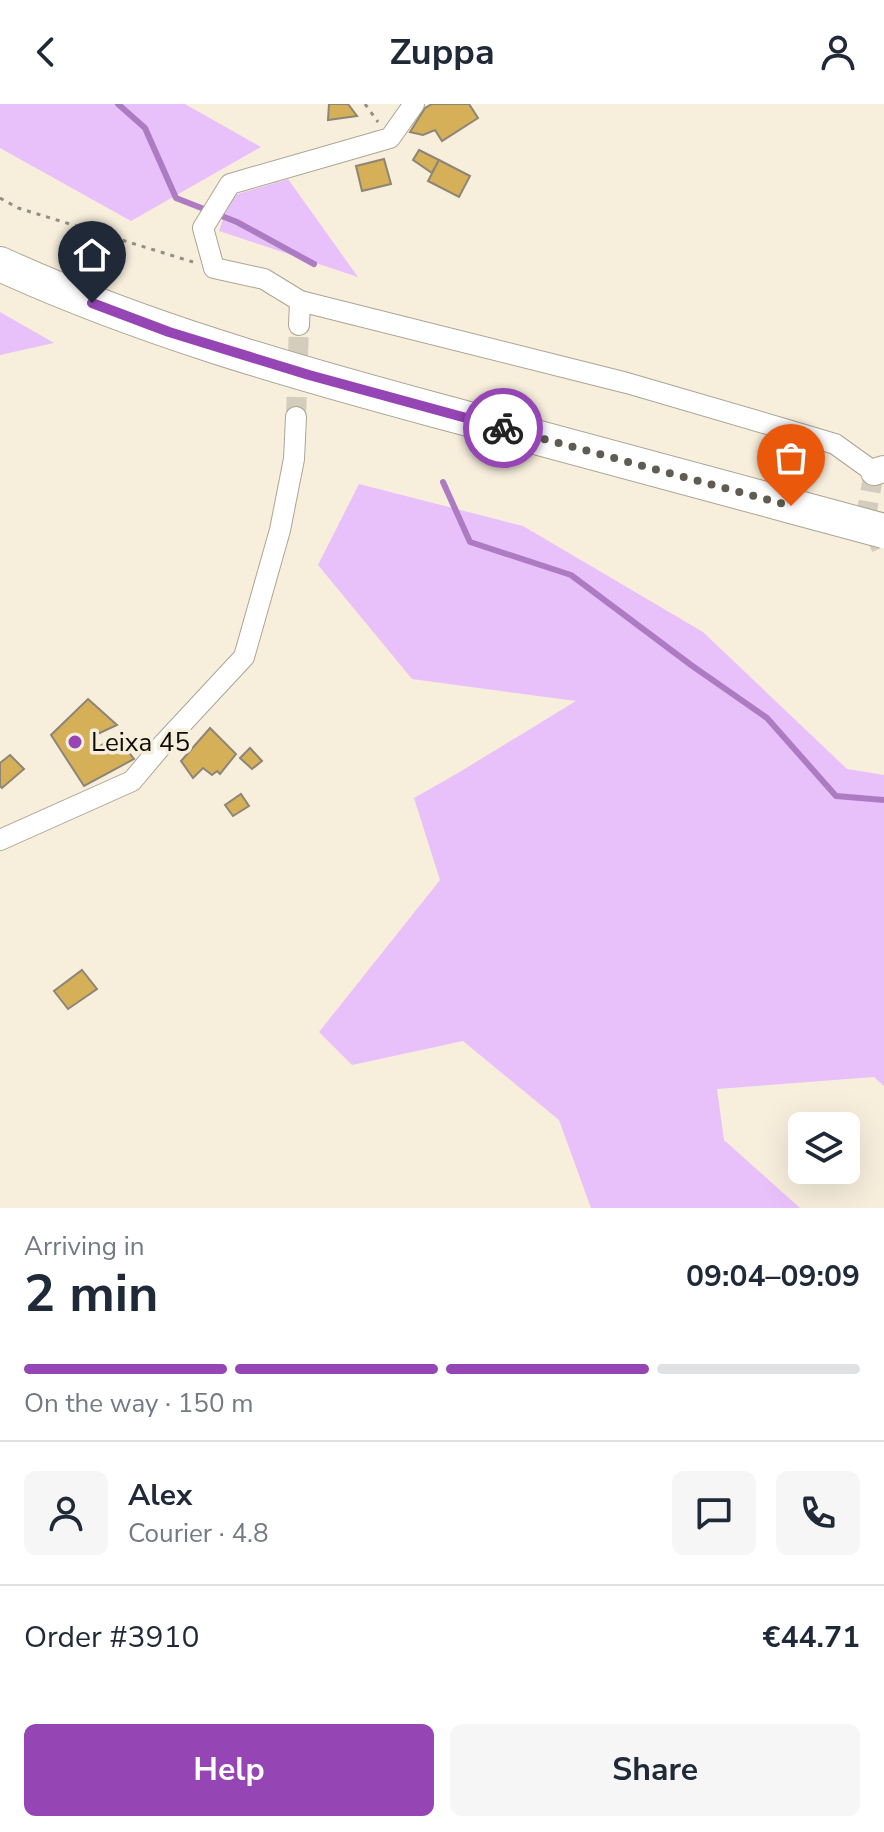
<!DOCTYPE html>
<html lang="en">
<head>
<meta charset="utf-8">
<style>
  body { margin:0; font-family:"Nunito Sans",sans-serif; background:#f6f6f7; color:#1f2937; height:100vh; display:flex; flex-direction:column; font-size:30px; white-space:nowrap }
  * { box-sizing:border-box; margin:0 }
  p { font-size:26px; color:#747a83 }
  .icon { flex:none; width:44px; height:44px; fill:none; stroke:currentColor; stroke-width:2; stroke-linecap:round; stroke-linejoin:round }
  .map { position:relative; height:1104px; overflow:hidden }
  .details { display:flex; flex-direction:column; background:#fff; flex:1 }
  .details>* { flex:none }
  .tools { position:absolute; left:788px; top:1008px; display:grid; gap:16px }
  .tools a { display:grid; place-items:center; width:72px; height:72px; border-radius:12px; background:#fff; box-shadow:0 8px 32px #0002; font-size:40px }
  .pin { position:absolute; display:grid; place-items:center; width:68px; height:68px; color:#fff; margin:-82px -34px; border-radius:50% 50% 50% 0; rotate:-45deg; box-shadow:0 0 8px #0007 }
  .pin .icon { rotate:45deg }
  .courier { position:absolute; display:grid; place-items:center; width:80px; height:80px; margin:-40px; border:6px solid #9545b4; border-radius:50%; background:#fff; color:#222; box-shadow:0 2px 10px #0007 }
  .headline em { font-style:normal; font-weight:700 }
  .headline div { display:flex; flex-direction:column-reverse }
  .headline { display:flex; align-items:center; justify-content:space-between; height:136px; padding:0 24px }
  h1 { font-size:52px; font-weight:700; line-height:60px }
  .bar { display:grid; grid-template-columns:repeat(4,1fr); gap:12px 8px; align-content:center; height:96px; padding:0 24px }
  .bar i { height:10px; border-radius:6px; background:#e0e1e3 }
  .bar .current { background:#9545b4 }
  .bar p { grid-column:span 4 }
  .line { display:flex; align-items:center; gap:20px; padding:0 24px; border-top:2px solid #e0e1e3 }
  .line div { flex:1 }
  .round { display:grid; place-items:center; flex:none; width:84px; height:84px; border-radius:12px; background:#f6f6f7 }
  .primary-button { display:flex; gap:16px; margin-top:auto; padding:16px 24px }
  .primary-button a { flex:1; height:92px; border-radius:12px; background:#9545b4; color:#fff; font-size:32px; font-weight:700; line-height:92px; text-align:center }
  .primary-button a+a { background:#f6f6f7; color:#1f2937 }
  header { display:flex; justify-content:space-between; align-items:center; height:104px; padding:0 24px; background:#fff; font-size:36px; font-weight:700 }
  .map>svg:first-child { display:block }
</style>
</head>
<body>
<header><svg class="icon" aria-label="back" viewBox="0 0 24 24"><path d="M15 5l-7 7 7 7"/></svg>Zuppa<svg class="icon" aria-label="person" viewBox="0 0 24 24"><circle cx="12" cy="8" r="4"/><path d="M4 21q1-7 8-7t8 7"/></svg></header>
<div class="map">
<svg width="884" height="1104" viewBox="0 0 884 1104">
  <rect width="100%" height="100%" fill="#f7eedc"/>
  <g fill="#e8c1fa">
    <polygon points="0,0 185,0 261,43 131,117 0,44"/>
    <polygon points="288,75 358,173 219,127 231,92"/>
    <polygon points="0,208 54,239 0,251"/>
    <polygon points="359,380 523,422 703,528 847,665 884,671 884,982 874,973 717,985 724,1036 800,1104 591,1104 559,1016 463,937 352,961 319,928 440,776 414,694 458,669 576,597 412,575 318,461"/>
  </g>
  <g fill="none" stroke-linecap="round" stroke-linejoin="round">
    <g stroke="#ad7bc2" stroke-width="6">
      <polyline points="118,0 145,24 176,94 237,118 314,160"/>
      <polyline points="443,378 470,438 571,471 691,561 767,614 836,692 884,696"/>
    </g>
  </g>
  <g fill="#d6b058" stroke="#8d8575" stroke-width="2">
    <polygon points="329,0 348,0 357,12 328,16"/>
    <polygon points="432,0 469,0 478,14 442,37 435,26 423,31 410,28 425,4"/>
    <polygon points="419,46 439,56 432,69 413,56"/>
    <polygon points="384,55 391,80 362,87 356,62"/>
    <polygon points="439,56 470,72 459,93 428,77"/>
    <polygon points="88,595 117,621 91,633 98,643 112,635 119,643 123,641 134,655 84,682 51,631"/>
    <polygon points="210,624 236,650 220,670 217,667 212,671 203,664 193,674 181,657"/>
    <polygon points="250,644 262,657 252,665 240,654"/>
    <polygon points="10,651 24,665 2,684 0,682 0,659"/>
    <polygon points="241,690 249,702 233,712 225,701"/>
    <polygon points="82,866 97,885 68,905 54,887"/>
  </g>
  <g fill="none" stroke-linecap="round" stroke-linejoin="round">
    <g stroke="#d4ccbc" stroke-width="20" stroke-dasharray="20 10" stroke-linecap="butt">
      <polyline points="296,313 299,221"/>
      <polyline points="874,368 866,412 884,449"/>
    </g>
    <defs>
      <g id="minor">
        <polyline points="300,197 264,175 214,164 203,124 230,80 390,34 414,0"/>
        <polyline points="299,221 300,197 627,279 788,326 835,340 874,368"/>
        <polyline points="0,736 132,677 164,639 244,553 280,426 294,355 296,313"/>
      </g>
      <polyline id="tertiary" points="874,368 884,365"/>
      <path id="trunk" d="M 0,160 C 140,224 287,266 435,306 C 554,338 673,370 791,402"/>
    </defs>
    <use href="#minor" stroke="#aca594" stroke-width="22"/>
    <use href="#tertiary" stroke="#aca594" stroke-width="28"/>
    <use href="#trunk" stroke="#aca594" stroke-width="36"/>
    <g stroke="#948e81" stroke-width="3" stroke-dasharray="4 6" stroke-linecap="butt">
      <polyline points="365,0 378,18"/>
      <polyline points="0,94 18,104 193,158"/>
    </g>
    <use href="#minor" stroke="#fff" stroke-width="20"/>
    <use href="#tertiary" stroke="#fff" stroke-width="26"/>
    <use href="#trunk" stroke="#fff" stroke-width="34"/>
    <defs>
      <polyline id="trunk-bridge" points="791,402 884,427"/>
    </defs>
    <use href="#trunk-bridge" stroke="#aca594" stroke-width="36" stroke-linecap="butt"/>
    <use href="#trunk-bridge" stroke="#fff" stroke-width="34"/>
  </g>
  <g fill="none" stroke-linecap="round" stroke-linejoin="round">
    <polyline stroke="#605c52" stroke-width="8" stroke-dasharray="0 14.4" points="503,324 791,402"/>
    <polyline stroke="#9545b4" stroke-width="10" points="92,199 169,228 309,271 503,324"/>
  </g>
  <circle fill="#9545b4" stroke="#f7eedc" stroke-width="3" cx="75" cy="638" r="8"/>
  <g text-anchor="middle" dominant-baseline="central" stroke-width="7" stroke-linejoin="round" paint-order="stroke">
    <g font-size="26" fill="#0f0d07" stroke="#f7eedc" text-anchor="start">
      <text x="91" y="638">Leixa 45</text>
    </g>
  </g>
</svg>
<div class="tools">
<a><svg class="icon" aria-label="layers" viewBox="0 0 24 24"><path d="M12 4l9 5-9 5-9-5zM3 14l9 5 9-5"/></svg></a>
</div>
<div class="pin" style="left:791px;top:402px;background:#ea580c"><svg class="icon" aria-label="bag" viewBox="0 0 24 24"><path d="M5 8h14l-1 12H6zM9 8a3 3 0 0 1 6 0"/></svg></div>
<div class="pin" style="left:92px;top:199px;background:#1f2937"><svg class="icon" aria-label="home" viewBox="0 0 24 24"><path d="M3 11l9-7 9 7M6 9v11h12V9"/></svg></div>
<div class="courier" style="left:503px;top:324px"><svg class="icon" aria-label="bike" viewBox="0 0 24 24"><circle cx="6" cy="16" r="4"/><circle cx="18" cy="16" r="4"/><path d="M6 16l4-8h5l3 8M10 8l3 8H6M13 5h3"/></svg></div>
</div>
<section class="details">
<div class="headline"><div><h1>2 min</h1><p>Arriving in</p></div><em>09:04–09:09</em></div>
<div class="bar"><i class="current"></i><i class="current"></i><i class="current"></i><i></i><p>On the way · 150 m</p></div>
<div class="line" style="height:144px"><a class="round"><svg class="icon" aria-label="person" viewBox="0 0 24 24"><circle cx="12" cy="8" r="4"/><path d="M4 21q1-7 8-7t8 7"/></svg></a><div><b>Alex</b><p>Courier · 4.8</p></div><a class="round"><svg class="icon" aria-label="chat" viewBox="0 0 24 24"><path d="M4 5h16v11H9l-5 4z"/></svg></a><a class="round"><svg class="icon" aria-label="phone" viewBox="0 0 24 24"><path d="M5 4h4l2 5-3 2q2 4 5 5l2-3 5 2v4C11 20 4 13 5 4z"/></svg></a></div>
<div class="line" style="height:104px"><div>Order #3910</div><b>€44.71</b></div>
<div class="primary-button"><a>Help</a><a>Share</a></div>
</section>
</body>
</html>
